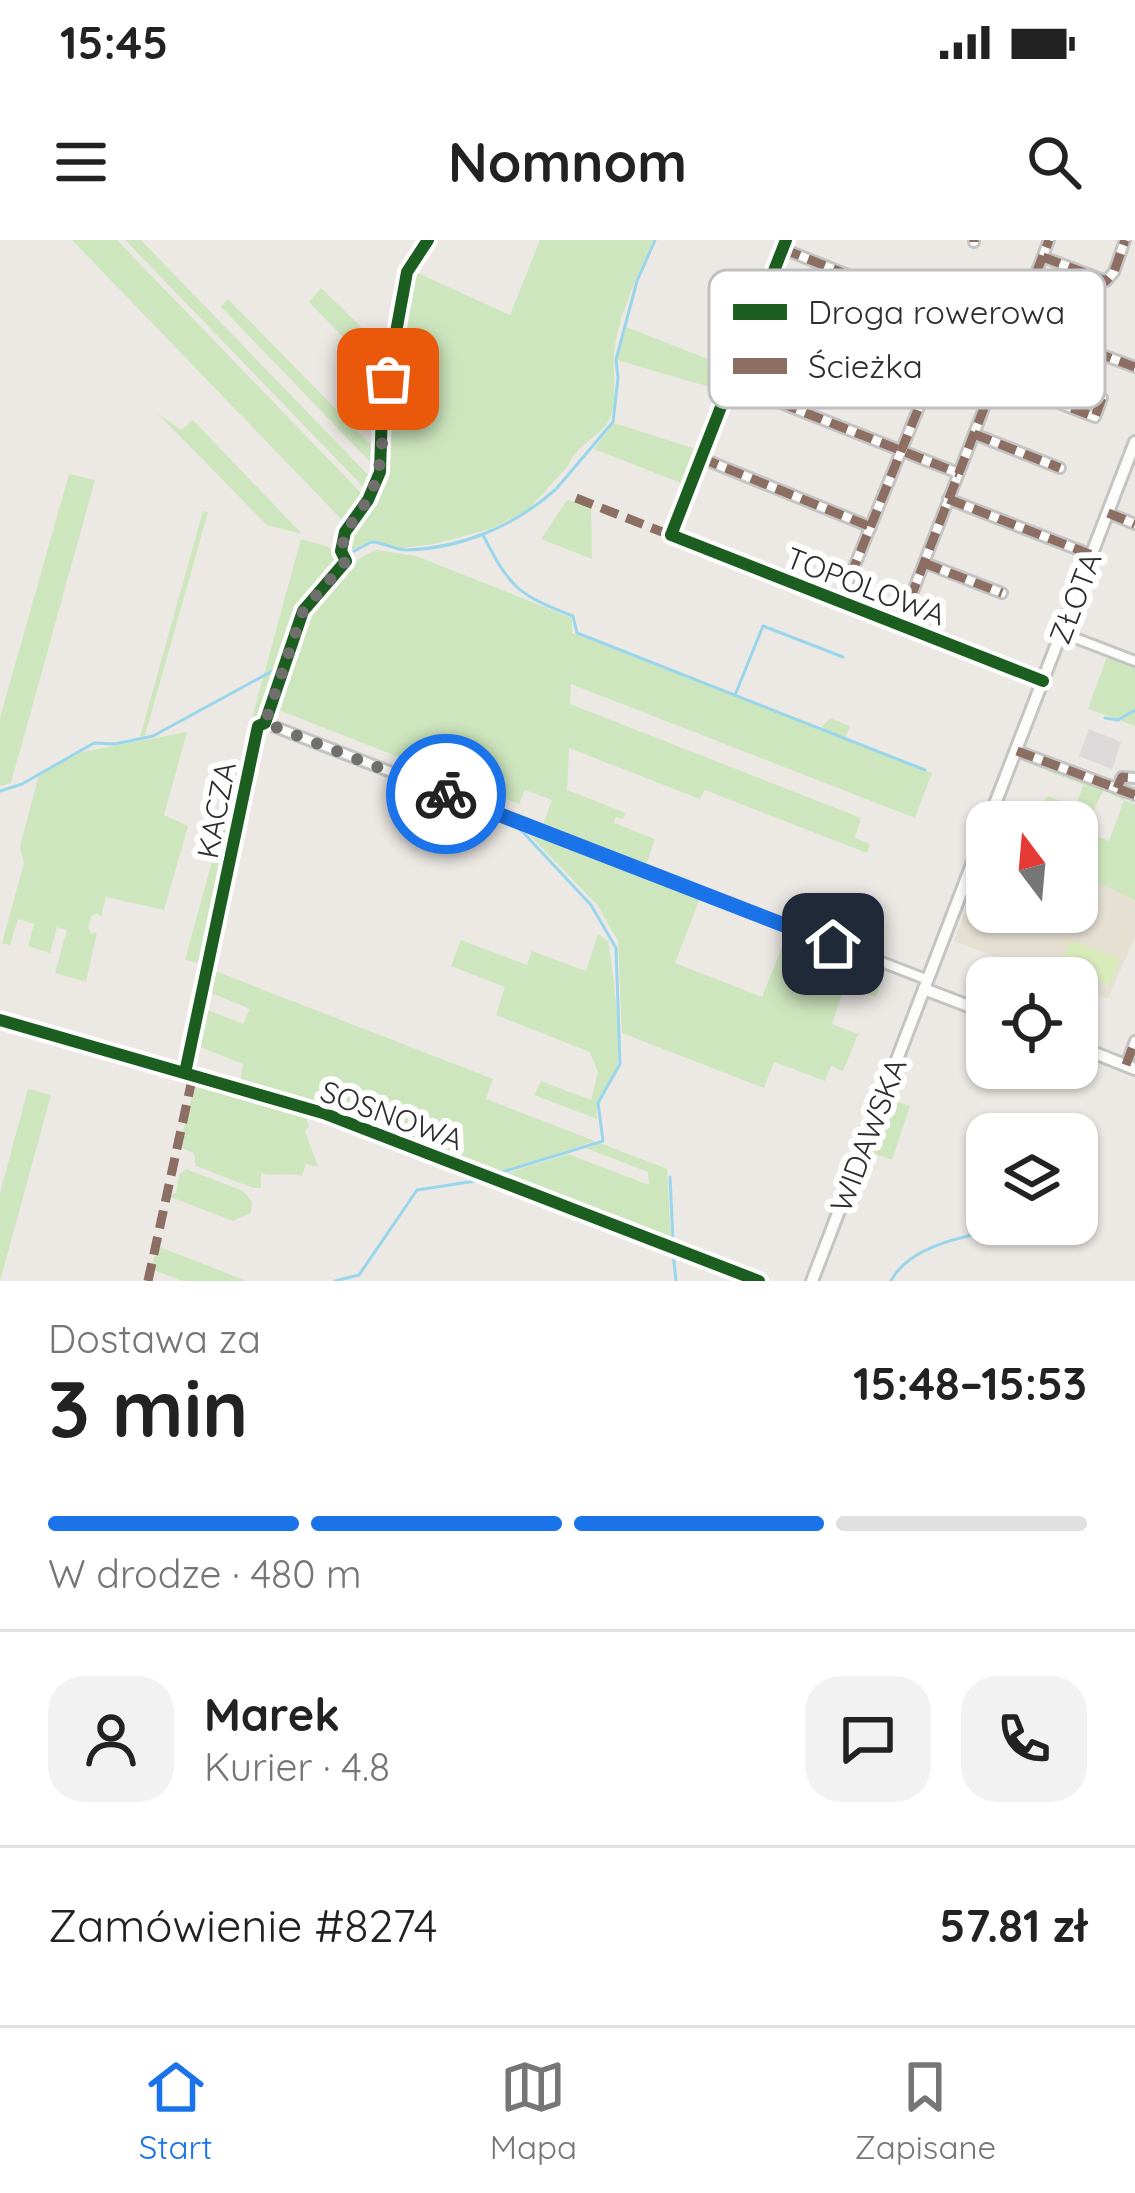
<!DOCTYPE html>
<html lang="pl">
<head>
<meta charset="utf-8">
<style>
  body { margin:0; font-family:Quicksand,sans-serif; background:#f2f2f2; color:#222; height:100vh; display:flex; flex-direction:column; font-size:45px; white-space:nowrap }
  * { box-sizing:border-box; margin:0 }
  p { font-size:39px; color:#767676 }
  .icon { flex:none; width:66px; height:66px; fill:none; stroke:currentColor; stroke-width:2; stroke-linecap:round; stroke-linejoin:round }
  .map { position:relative; height:1041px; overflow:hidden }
  .drawer { display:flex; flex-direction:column; background:#fff; flex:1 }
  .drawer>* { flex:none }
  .needle { width:78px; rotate:344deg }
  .fabs { position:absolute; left:966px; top:561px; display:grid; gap:24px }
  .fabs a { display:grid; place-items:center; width:132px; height:132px; border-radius:24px; background:#fff; box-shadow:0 3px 9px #0004; font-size:60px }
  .pin { position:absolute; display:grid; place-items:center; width:102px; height:102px; color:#fff; margin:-51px; border-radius:24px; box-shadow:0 6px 18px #0006 }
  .courier { position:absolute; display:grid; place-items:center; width:120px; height:120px; margin:-60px; border:9px solid #1a73e8; border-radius:50%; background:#fff; color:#222; box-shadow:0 3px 15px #0007 }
  .headline em { font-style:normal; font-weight:700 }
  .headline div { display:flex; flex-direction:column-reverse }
  .headline { display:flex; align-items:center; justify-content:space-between; height:204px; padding:0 48px }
  h1 { font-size:78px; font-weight:700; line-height:90px }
  .bar { display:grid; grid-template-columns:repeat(4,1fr); gap:18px 12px; align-content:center; height:144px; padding:0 48px }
  .bar i { height:15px; border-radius:9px; background:#e0e0e0 }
  .bar .active { background:#1a73e8 }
  .bar p { grid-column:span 4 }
  .line { display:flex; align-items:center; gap:30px; padding:0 48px; border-top:3px solid #e0e0e0 }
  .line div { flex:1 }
  .round { display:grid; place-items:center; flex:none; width:126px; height:126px; border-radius:36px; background:#f2f2f2 }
  .status { display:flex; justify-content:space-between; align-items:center; height:84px; padding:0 60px; background:#fff; direction:ltr }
  .status svg { height:33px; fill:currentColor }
  header { display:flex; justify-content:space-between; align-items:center; height:156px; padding:0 48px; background:#fff; font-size:54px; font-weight:700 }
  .tabs { display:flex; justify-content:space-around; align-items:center; height:168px; border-top:3px solid #e0e0e0; background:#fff; font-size:33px; color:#767676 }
  .tabs a { display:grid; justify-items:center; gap:6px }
  .tabs .active { color:#1a73e8 }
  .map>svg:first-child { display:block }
</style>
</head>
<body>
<div class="status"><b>15:45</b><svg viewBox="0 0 49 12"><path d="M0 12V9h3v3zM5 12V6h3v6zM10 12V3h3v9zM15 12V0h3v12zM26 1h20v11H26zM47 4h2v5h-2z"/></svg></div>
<header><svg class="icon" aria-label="menu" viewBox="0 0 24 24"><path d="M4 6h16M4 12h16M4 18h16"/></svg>Nomnom<svg class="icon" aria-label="search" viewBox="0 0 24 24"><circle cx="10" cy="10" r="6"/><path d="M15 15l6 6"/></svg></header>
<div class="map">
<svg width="1135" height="1041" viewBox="0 0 1135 1041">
  <rect width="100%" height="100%" fill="#ece8e4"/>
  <polygon fill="#dcd9db" points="1089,489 1121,502 1112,529 1079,516"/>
  <polygon fill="#e6e0d3" points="1077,625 1135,648 1135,696 1108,759 1077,747 1077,738 1052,738 954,701 980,632 987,635 987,672 1077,672"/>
  <g fill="#cee6be">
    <polygon points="72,0 117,0 367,259 345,283"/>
    <polygon points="125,0 141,0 374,241 369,253"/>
    <path d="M 540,0 L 653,0 C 639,33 615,82 614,118 C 613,138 617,156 611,176 C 604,196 575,204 568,226 L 527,271 L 490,289 L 434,304 L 402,308 L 372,300 L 346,313 L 348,293 L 381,237 L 386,217 L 385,177 L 411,30 L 510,75 Z"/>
    <polygon points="321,48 390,115 384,139 309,62"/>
    <polygon points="228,59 381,215 378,230 221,67"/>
    <polygon points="626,87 731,128 723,151 617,120"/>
    <polygon points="157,173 181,190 193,180 302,294 267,285"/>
    <polygon points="614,183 699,210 686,245 594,209"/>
    <polygon points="69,234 95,240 11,543 0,546 0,478"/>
    <polygon points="567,260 591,267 592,319 541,299"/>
    <polygon points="203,271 208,272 145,495 140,497"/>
    <polygon points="301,299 329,307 341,318 308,357 302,358 263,473 254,491 249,489"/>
    <path d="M 376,310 L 416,316 L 572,378 L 572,393 L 827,492 L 822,487 L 830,478 L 850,486 L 845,499 L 932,533 L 915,578 L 571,444 L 570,464 L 861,578 L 855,598 L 870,604 L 867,613 L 705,550 L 700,559 L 569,508 L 567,550 L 626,573 L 623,579 L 616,577 L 614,583 L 655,599 L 646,625 L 543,585 L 552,560 L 525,550 L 519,564 L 271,467 C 295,401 307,342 376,310 Z"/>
    <polygon points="1108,414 1135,424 1135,469 1132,472 1135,471 1135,486 1120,480 1128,474 1117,479 1088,469"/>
    <polygon points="187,492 164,575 188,586 164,670 106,657 101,677 97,673 91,677 88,688 91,694 97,692 86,742 55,733 67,690 57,687 50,713 28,706 34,684 18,679 10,705 2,703 24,623 20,606 39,535 82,512"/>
    <polygon points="1026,517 1105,547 1083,591 1109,601 1124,560 1110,554 1113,550 1125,554 1124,560 1135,564 1135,660 1089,638 1089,630 1082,628 1077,637 1077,582 1058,582 1039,575 1047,556 1075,566 1084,545 1022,521"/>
    <polygon points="230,555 238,557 204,724 185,720"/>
    <polygon points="525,590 700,658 675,723 762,757 788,692 885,730 876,757 845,745 832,784 858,794 843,831 831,826 825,841 774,822 764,848 622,793 618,701 598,666"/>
    <path d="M 598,694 L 608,701 C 612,725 623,806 617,827 C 610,848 594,855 597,879 L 534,855 L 541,841 L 591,860 L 598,832 L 590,812 L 496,775 L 505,747 L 451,726 L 461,700 L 527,725 L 532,711 L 586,731 Z"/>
    <polygon points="215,731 493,839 486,859 595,901 495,934 309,862 240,843 243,824 198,806 205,769 243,784 250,769 209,752"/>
    <path d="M 196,841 L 305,874 L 309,886 L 305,891 L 318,927 L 306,924 L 302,936 C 286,932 272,937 261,933 L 261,948 L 253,948 L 196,926 L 194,913 L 179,907 Z"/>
    <polygon points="28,849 51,855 0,1041 0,953"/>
    <polygon points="891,860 910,866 892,920 870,912"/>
    <polygon points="600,903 667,929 671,1002 500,935 568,914 649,945 648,932 586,908"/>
    <polygon points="186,929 243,951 252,962 251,973 233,981 168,956 176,953 179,935"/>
    <polygon points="157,1006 247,1041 183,1041 151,1029"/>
  </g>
  <polygon fill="#d9eabb" points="1070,700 1120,719 1110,745 1060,725"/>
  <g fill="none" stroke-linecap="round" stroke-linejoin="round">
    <g stroke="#99d6ec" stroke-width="3">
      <polyline points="557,248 613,182 618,138 616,120 637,41 655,0"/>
      <path d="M 483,295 C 510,348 518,355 573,376 L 577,393 L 925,530"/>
      <path d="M 347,315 L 371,302 C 384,302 394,310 407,310 C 463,308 514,286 555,250"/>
      <polyline points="735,455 763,386 843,417"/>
      <polyline points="1105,478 1118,480 1135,470"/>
      <polyline points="261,480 276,430"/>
      <polyline points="266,489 519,588 591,665 616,708 620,824 598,863 603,901 496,934"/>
      <polyline points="0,551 22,544 94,503 115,504 153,496 276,429 302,360 310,357"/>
      <polyline points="670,937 673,1002"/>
      <polyline points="673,1013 676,1041"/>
      <polyline points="335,1041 359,1035 417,950 482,940"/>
      <path d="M 891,1041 C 911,1001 979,995 1019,984"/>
    </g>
    <defs>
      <g id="street">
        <polyline points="786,0 671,295 1043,441"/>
        <polyline points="974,2 974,0"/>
        <polyline points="783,9 1011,100"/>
        <polyline points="1043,17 1106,41 1114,32 1125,0"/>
        <polyline points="756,76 927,145"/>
        <polyline points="1018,84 1135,127"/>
        <polyline points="996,139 1095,177 1102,158"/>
        <polyline points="730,143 958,233"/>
        <polyline points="974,194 1060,228"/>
        <polyline points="701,218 871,287"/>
        <polyline points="948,259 1092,315"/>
        <polyline points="1108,273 1135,284"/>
        <polyline points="925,323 1002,353"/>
        <polyline points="840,362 955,78"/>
        <polyline points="900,385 1049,0"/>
        <polyline points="1062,393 1135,421"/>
        <polyline points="265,483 928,740"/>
        <polyline points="1017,511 1135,555"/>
        <polyline points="1117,548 1122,537 1135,538"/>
        <polyline points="0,780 323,873 759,1041"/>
        <polyline points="1126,825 1135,801"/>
        <polyline points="185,833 258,486 265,483 303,371 346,321 341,311 345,292 368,260 380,232 382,169 407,32 428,0"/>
      </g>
      <g id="secondary">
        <polyline points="988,582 1135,202"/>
        <polyline points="924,749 987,773"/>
        <polyline points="1077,806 1135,829"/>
        <polyline points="812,1041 987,585"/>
      </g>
    </defs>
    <use href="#street" stroke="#c5c4c5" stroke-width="14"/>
    <use href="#secondary" stroke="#c5c4c5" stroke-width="16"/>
    <use href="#street" stroke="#fcfcfb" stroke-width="8"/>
    <use href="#secondary" stroke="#fcfcfb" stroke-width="10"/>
    <g stroke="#8d6e63" stroke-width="9" stroke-dasharray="18 9" stroke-linecap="butt">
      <polyline points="974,2 974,0"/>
      <polyline points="783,9 1011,100"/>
      <polyline points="1043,17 1106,41 1114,32 1125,0"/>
      <polyline points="756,76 927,145"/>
      <polyline points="1018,84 1135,127"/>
      <polyline points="996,139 1095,177 1102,158"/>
      <polyline points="730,143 958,233"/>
      <polyline points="974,194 1060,228"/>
      <polyline points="701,218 871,287"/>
      <polyline points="576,258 680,299"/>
      <polyline points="948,259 1092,315"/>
      <polyline points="1108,273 1135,284"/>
      <polyline points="924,323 1002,353"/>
      <polyline points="840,362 955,78"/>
      <polyline points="900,385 1049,0"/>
      <polyline points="1017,511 1135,555"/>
      <polyline points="1117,548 1122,537 1135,538"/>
      <polyline points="1126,825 1135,801"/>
      <polyline points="148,1041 193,835"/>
    </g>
    <defs>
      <g id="cycleway">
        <polyline points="786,0 671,295 1043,441"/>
        <polyline points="0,780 323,873 759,1041"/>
        <polyline points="185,833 258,486 265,483 303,371 346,321 341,311 345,292 368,260 380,232 382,169 407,32 428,0"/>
      </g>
    </defs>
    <use href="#cycleway" stroke="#fff" stroke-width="20"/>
    <use href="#cycleway" stroke="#1b5e20" stroke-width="12"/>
  </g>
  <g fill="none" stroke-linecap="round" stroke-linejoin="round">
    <path stroke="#706f6e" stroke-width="12" stroke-dasharray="0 21.6" d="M 388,139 C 380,177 387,217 371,253 C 361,275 333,296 346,321 L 303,371 L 265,483 L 446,554"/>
    <polyline stroke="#1a73e8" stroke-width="15" points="446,554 833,704"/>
  </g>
  <g text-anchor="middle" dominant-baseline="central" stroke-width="12" stroke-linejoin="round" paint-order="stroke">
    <g font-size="30" fill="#2e2e2e" stroke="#fff">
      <text transform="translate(866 346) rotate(21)">TOPOLOWA</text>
      <text transform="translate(1075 358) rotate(-69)">ZŁOTA</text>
      <text transform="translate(216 570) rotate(-79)">KACZA</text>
      <text transform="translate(392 875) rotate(20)">SOSNOWA</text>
      <text transform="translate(868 895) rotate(-69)">WIDAWSKA</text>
    </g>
  </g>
  <rect x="709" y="30" width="396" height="138" rx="18" fill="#fff" stroke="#c0c0c0" stroke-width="3"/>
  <rect x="733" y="64" width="54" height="16" fill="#1b5e20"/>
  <rect x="733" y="118" width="54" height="16" fill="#8d6e63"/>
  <g font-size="33" fill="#2e2e2e">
    <text x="808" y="84">Droga rowerowa</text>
    <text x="808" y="138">Ścieżka</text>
  </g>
</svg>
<div class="fabs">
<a><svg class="needle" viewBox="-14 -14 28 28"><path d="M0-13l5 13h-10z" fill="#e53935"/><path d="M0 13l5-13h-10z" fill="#767676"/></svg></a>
<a><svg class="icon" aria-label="locate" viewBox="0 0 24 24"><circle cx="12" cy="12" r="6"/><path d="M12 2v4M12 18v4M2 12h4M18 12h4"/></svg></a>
<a><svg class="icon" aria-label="layers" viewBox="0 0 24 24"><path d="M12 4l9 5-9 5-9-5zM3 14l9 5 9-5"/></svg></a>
</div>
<div class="pin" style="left:388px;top:139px;background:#ea580c"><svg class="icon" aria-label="bag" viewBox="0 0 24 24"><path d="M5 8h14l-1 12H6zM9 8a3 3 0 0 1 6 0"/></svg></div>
<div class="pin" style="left:833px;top:704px;background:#1f2937"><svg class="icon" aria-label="home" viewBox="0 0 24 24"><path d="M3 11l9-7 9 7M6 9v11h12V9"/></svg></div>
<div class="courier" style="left:446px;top:554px"><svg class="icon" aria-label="bike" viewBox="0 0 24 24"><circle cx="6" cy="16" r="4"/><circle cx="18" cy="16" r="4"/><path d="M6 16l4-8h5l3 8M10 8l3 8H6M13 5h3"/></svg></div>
</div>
<section class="drawer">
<div class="headline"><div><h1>3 min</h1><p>Dostawa za</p></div><em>15:48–15:53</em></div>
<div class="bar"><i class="active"></i><i class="active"></i><i class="active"></i><i></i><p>W drodze · 480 m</p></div>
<div class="line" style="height:216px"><a class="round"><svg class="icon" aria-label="person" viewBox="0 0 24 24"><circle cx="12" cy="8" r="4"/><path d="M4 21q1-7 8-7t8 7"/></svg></a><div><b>Marek</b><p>Kurier · 4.8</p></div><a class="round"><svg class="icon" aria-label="chat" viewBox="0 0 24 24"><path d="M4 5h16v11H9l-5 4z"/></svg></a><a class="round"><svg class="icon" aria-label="phone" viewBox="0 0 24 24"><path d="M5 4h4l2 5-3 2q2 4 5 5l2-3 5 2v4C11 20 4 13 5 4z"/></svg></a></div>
<div class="line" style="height:156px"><div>Zamówienie #8274</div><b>57.81 zł</b></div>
</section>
<nav class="tabs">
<a class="active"><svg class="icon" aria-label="home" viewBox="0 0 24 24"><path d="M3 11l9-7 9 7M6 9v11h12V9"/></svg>Start</a>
<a><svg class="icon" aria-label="map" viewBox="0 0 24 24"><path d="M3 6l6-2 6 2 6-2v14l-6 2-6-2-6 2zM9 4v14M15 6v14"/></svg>Mapa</a>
<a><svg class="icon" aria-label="saved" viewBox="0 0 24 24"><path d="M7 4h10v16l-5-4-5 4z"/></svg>Zapisane</a>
</nav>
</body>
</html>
